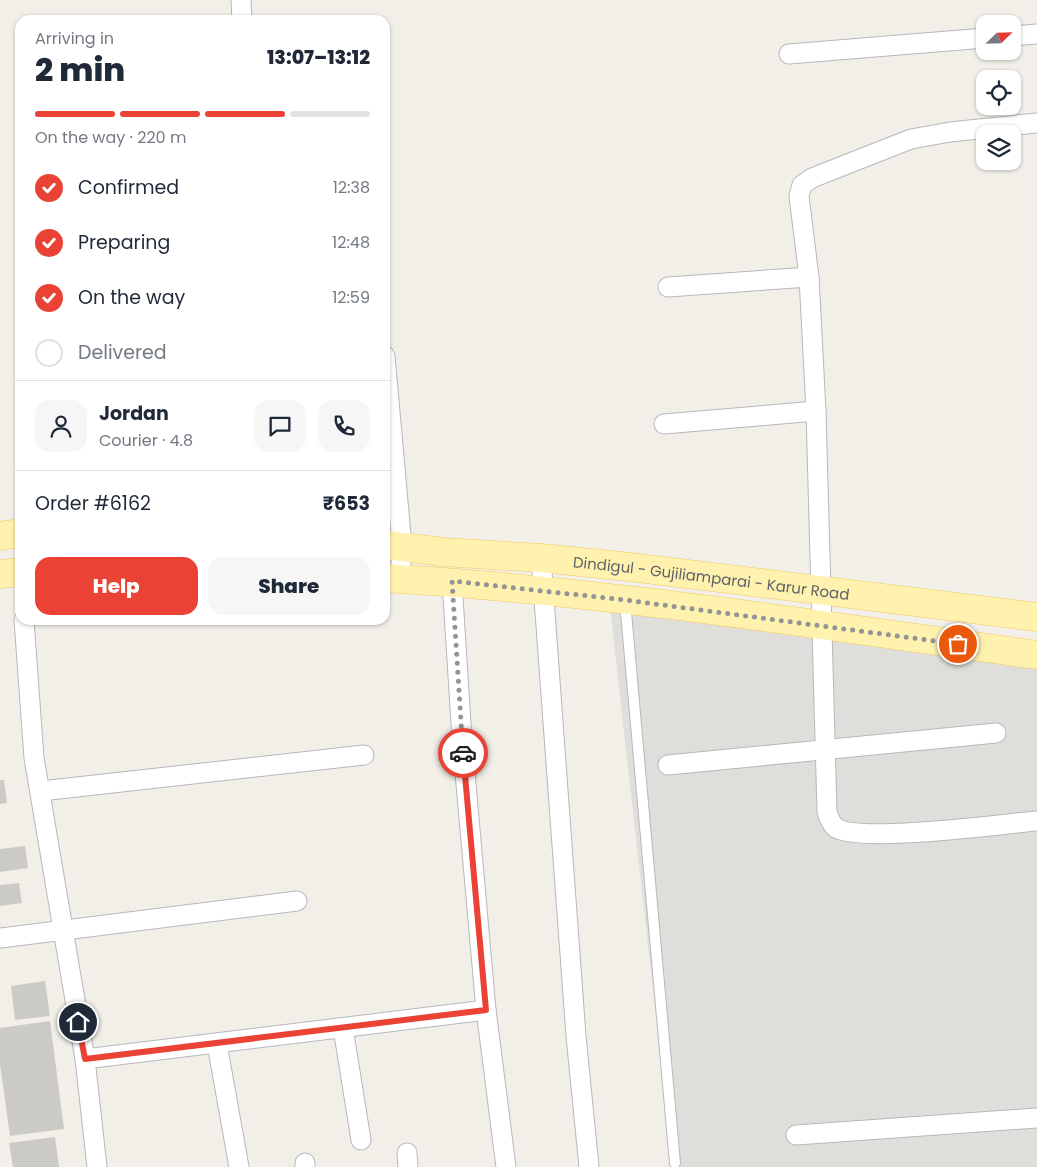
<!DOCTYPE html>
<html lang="en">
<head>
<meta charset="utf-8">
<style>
  body { margin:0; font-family:Poppins,sans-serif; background:#f6f6f7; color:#1f2937; height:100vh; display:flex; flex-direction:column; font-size:19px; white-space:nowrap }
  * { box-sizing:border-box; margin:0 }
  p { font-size:16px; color:#747a83 }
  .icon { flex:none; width:28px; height:28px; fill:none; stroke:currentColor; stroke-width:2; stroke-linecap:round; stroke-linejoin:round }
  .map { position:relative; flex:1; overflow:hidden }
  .details { position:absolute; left:15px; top:15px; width:375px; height:610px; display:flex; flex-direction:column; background:#fff; border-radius:15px; box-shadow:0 1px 4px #0004 }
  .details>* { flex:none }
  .needle { width:32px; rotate:67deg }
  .fabs { position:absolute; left:976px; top:15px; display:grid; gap:10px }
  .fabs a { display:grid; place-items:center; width:45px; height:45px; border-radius:10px; background:#fff; box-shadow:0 1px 4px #0004; font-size:25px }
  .pin { position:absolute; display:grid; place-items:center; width:42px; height:42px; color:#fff; margin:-21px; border:2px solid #fff; border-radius:50%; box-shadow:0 1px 5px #0007 }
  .courier { position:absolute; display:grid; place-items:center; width:50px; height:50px; margin:-25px; border:4px solid #ea4335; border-radius:50%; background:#fff; color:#222; box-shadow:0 1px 6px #0007 }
  .head em { font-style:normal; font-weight:800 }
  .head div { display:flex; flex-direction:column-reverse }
  .head { display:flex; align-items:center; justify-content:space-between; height:85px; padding:0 20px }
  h1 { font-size:32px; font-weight:800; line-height:38px }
  .bar { display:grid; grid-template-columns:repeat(4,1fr); gap:8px 5px; align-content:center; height:60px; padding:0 20px }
  .bar i { height:6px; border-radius:4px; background:#e0e1e3 }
  .bar .selected { background:#ea4335 }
  .bar p { grid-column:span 4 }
  .line { display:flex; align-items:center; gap:12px; padding:0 20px; border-top:1px solid #e0e1e3 }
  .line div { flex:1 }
  .round { display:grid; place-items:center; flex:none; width:52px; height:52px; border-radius:15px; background:#f6f6f7 }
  ol { padding:0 20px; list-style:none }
  li { display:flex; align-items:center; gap:15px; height:55px }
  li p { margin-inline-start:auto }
  li .icon { padding:5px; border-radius:50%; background:#ea4335; color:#fff; stroke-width:4 }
  li:last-child { color:#747a83 }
  li i { width:28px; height:28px; border:2px solid #e0e1e3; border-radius:50% }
  .button { display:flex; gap:10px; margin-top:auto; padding:10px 20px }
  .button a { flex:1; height:58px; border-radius:15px; background:#ea4335; color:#fff; font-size:20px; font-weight:800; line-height:58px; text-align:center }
  .button a+a { background:#f6f6f7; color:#1f2937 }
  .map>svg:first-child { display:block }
</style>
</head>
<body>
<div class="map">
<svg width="1037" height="1167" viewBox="0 0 1037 1167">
  <rect width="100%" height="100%" fill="#f1efe8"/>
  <polygon fill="#e0deda" points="608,589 1037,652 1037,1167 673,1167"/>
  <g fill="#cccac5">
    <polygon points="0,780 4,780 7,803 0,804"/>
    <polygon points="25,846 28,868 0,872 0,849"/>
    <polygon points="19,883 22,903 0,906 0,885"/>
    <polygon points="45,981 50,1016 15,1020 11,986"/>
    <polygon points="50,1021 64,1129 10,1136 0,1064 0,1028"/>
    <polygon points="55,1137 59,1167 13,1167 9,1143"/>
  </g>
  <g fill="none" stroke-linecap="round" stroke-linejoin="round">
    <defs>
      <polyline id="service" points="625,601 675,1163"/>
      <g id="minor">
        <polyline points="241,0 242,20"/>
        <polyline points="1012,36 1037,34"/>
        <polyline points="789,54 985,38"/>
        <path d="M 1037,123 L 950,132 L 911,139 L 812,178 L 802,185 L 799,196 L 809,277 L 816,411 L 827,812 C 829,818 831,824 836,828 C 862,843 1001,824 1037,821"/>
        <polyline points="668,287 809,277"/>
        <polyline points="385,356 402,546 400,579"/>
        <polyline points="664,424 816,411"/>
        <polyline points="541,558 576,1036 589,1167"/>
        <polyline points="452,581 462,739 486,1010 506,1167"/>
        <polyline points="24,620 34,758 85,1059 97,1167"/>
        <polyline points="668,765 996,733"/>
        <polyline points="41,791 364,755"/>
        <polyline points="0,938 297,901"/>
        <polyline points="343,1028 361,1140"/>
        <polyline points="217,1044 239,1167"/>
        <polyline points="85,1059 486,1010"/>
        <polyline points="796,1135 1037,1118"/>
        <polyline points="407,1153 408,1167"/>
        <polyline points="305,1163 305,1167"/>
      </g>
      <g id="primary">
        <polyline points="0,536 20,533"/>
        <path id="s1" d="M 385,545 L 443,552 L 541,558 L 630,567 L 1037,617"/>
        <polyline points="0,574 20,572"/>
        <path d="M 385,578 C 603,591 820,625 1037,655"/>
      </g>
    </defs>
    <use href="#service" stroke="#b5b8bc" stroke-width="12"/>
    <use href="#minor" stroke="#b5b8bc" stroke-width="21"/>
    <use href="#primary" stroke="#f2c960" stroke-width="29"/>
    <use href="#service" stroke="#fff" stroke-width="10"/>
    <use href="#minor" stroke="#fff" stroke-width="19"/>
    <use href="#primary" stroke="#fff2af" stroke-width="28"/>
  </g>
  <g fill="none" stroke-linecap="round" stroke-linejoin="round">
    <polyline stroke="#929495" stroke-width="5" stroke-dasharray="0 9" points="463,753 452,581 625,600 958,644"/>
    <polyline stroke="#ea4335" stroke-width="6" points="78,1022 85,1059 486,1010 463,753"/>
  </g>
  <g text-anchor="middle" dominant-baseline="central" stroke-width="4" stroke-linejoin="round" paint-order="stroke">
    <g font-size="15" fill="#5f6368" stroke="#fff">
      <text stroke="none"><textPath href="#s1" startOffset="328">Dindigul - Gujiliamparai - Karur Road</textPath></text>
    </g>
  </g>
</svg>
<div class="fabs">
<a><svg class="needle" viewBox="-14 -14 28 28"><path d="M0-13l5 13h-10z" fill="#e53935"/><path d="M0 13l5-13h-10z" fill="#747a83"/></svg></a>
<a><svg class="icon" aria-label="locate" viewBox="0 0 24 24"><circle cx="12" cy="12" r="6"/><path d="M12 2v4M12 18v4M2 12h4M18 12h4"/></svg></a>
<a><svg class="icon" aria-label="layers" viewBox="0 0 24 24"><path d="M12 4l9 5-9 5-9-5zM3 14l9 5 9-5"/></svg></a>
</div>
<div class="pin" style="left:958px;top:644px;background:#ea580c"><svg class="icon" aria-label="bag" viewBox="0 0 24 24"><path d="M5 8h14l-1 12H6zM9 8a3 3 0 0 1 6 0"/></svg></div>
<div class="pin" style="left:78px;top:1022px;background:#1f2937"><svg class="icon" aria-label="home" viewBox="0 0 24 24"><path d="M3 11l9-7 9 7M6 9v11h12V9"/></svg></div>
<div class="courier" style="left:463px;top:753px"><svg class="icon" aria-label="car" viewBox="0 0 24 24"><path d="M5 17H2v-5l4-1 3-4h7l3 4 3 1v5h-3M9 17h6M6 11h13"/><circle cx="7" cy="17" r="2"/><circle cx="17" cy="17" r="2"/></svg></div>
<section class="details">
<div class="head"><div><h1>2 min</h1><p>Arriving in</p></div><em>13:07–13:12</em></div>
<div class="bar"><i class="selected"></i><i class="selected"></i><i class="selected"></i><i></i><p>On the way · 220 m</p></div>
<ol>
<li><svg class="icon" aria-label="check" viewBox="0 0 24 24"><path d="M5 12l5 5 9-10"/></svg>Confirmed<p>12:38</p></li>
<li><svg class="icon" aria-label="check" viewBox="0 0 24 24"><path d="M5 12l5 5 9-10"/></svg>Preparing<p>12:48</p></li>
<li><svg class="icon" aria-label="check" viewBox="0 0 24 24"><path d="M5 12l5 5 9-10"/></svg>On the way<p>12:59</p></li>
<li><i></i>Delivered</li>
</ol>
<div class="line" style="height:90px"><a class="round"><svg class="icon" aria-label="person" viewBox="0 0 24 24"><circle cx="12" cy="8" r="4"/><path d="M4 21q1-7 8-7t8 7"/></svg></a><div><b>Jordan</b><p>Courier · 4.8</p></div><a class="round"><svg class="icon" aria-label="chat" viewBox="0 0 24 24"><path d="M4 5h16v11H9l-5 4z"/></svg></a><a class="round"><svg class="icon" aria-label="phone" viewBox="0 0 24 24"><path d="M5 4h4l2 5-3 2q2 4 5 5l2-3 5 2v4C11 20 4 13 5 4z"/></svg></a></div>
<div class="line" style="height:65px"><div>Order #6162</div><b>₹653</b></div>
<div class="button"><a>Help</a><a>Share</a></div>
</section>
</div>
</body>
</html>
